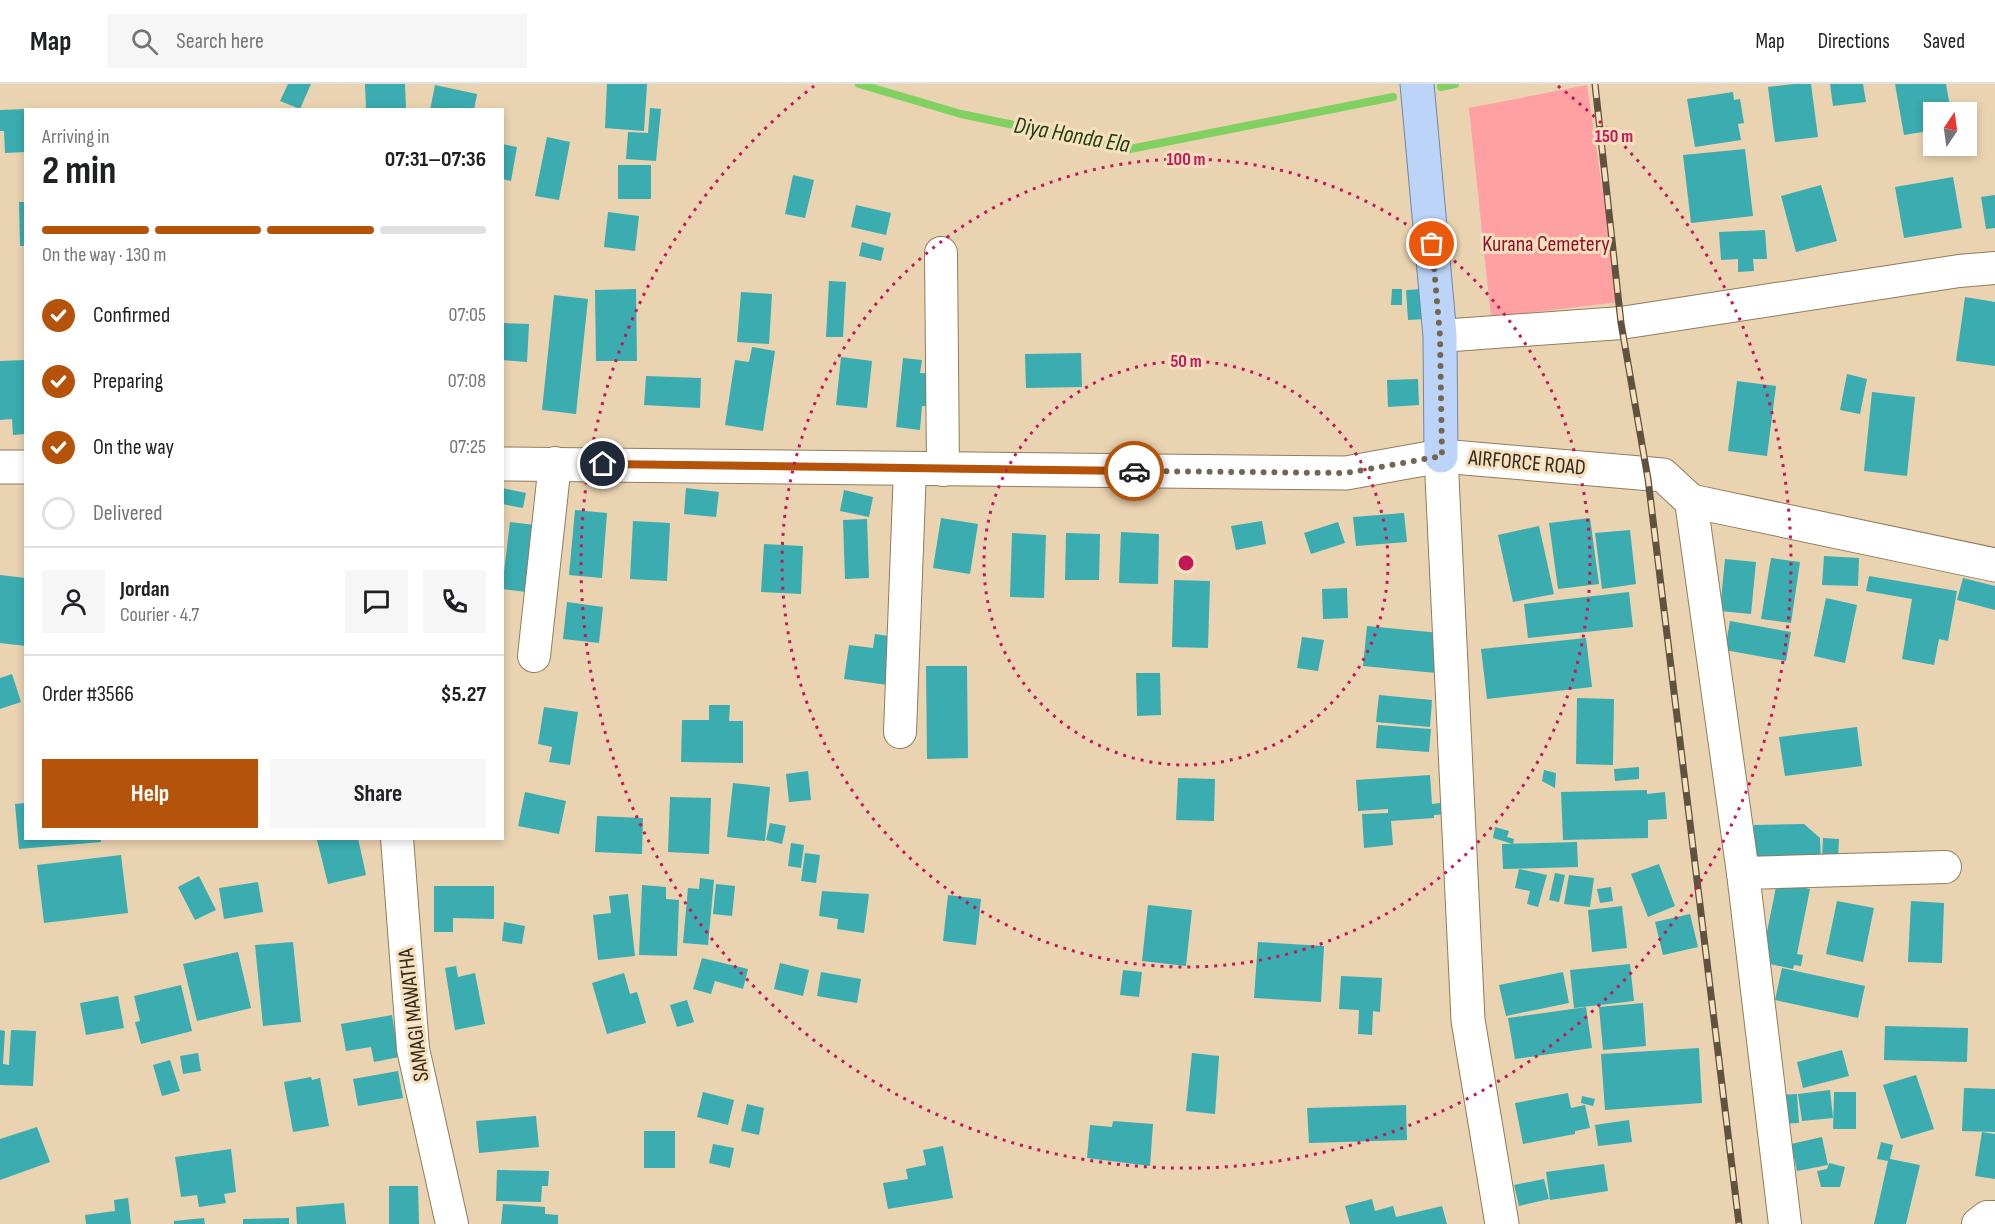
<!DOCTYPE html>
<html lang="en">
<head>
<meta charset="utf-8">
<style>
  body { margin:0; font-family:"Sofia Sans Condensed",sans-serif; background:#f6f6f6; color:#202124; height:100vh; display:flex; flex-direction:column; font-size:22px; white-space:nowrap }
  * { box-sizing:border-box; margin:0 }
  p { font-size:20px; color:#757577 }
  .icon { flex:none; width:33px; height:33px; fill:none; stroke:currentColor; stroke-width:2; stroke-linecap:round; stroke-linejoin:round }
  .map { position:relative; flex:1; overflow:hidden }
  .drawer { position:absolute; left:24px; top:24px; width:480px; height:732px; display:flex; flex-direction:column; background:#fff; border-radius:0px; box-shadow:0 3px 9px #0003 }
  .drawer>* { flex:none }
  .needle { width:39px; rotate:13deg }
  .buttons { position:absolute; left:1923px; top:18px; display:grid; gap:12px }
  .buttons a { display:grid; place-items:center; width:54px; height:54px; border-radius:0px; background:#fff; box-shadow:0 3px 9px #0003; font-size:30px }
  .pin { position:absolute; display:grid; place-items:center; width:51px; height:51px; color:#fff; margin:-26px; border:3px solid #fff; border-radius:50%; box-shadow:0 2px 6px #0007 }
  .courier { position:absolute; display:grid; place-items:center; width:60px; height:60px; margin:-30px; border:4px solid #b45309; border-radius:50%; background:#fff; color:#222; box-shadow:0 2px 8px #0007 }
  .summary em { font-style:normal; font-weight:700 }
  .summary div { display:flex; flex-direction:column-reverse }
  .summary { display:flex; align-items:center; justify-content:space-between; height:102px; padding:0 18px }
  h1 { font-size:39px; font-weight:700; line-height:45px }
  .bar { display:grid; grid-template-columns:repeat(4,1fr); gap:9px 6px; align-content:center; height:72px; padding:0 18px }
  .bar i { height:8px; border-radius:4px; background:#e0e0e0 }
  .bar .active { background:#b45309 }
  .bar p { grid-column:span 4 }
  .line { display:flex; align-items:center; gap:15px; padding:0 18px; border-top:2px solid #e0e0e0 }
  .line div { flex:1 }
  .round { display:grid; place-items:center; flex:none; width:63px; height:63px; border-radius:0px; background:#f6f6f6 }
  ol { padding:0 18px; list-style:none }
  li { display:flex; align-items:center; gap:18px; height:66px }
  li p { margin-inline-start:auto }
  li .icon { padding:6px; border-radius:50%; background:#b45309; color:#fff; stroke-width:4 }
  li:last-child { color:#757577 }
  li i { width:33px; height:33px; border:3px solid #e0e0e0; border-radius:50% }
  .action { display:flex; gap:12px; margin-top:auto; padding:12px 18px }
  .action a { flex:1; height:69px; border-radius:0px; background:#b45309; color:#fff; font-size:24px; font-weight:700; line-height:69px; text-align:center }
  .action a+a { background:#f6f6f6; color:#202124 }
  header { display:flex; align-items:center; gap:36px; box-sizing:border-box; height:84px; padding:0 30px; background:#fff; border-bottom:2px solid #e0e0e0 }
  header strong { font-size:28px }
  nav { display:flex; gap:33px; margin-inline-start:auto; font-size:21px }
  .search { width:420px; height:54px; background:#f6f6f6; display:flex; align-items:center; gap:15px; box-sizing:border-box; padding:0 21px; border-radius:0px; color:#757577; font-size:22px }
  .map>svg:first-child { display:block }
</style>
</head>
<body>
<header>
<strong>Map</strong>
<div class="search"><svg class="icon" aria-label="search" viewBox="0 0 24 24"><circle cx="10" cy="10" r="6"/><path d="M15 15l6 6"/></svg>Search here</div>
<nav><a>Map</a><a>Directions</a><a>Saved</a></nav>
</header>
<div class="map">
<svg width="1995" height="1140" viewBox="0 0 1995 1140">
  <rect width="100%" height="100%" fill="#ead3b0"/>
  <polygon fill="#ffa0a3" points="1587,1 1619,218 1491,233 1469,24"/>
  <g fill="none" stroke-linecap="round" stroke-linejoin="round">
    <g stroke="#80d062" stroke-width="8">
      <polyline points="859,0 961,30 1130,65 1393,13"/>
      <polyline points="1441,3 1455,0"/>
    </g>
  </g>
  <g fill="#3bacb0">
    <polygon points="288,0 311,0 300,25 280,17"/>
    <polygon points="365,0 405,0 406,26 366,26"/>
    <polygon points="607,0 647,0 644,47 605,44"/>
    <polygon points="1794,0 1811,0 1818,53 1775,58 1768,3"/>
    <polygon points="1830,0 1863,0 1866,18 1833,22"/>
    <polygon points="1895,0 1946,0 1951,28 1934,28 1934,46 1904,51"/>
    <polygon points="435,1 477,10 474,26 430,26"/>
    <polygon points="1733,8 1734,16 1740,15 1744,39 1738,40 1741,56 1695,63 1687,15"/>
    <polygon points="650,24 661,25 656,77 626,75 628,48 648,49"/>
    <polygon points="26,25 26,68 5,69 4,47 0,47 0,26"/>
    <polygon points="547,53 570,58 559,116 535,112"/>
    <polygon points="502,60 517,63 511,97 502,95"/>
    <polygon points="1745,65 1753,132 1691,139 1683,71"/>
    <rect x="618" y="81" width="33" height="34"/>
    <polygon points="793,91 814,96 805,134 785,130"/>
    <polygon points="1953,93 1962,144 1904,154 1895,103"/>
    <polygon points="1821,101 1837,157 1796,168 1781,112"/>
    <polygon points="1995,111 1995,144 1986,145 1981,113"/>
    <polygon points="19,118 26,118 26,162 20,162"/>
    <polygon points="856,121 891,129 886,151 851,143"/>
    <polygon points="608,128 639,132 635,167 604,163"/>
    <polygon points="1765,146 1767,175 1753,175 1754,187 1738,188 1738,175 1721,176 1719,148"/>
    <polygon points="862,158 884,164 881,177 859,172"/>
    <polygon points="829,197 846,198 843,253 826,253"/>
    <polygon points="636,205 637,277 596,277 595,206"/>
    <polygon points="1392,205 1402,205 1402,221 1391,221"/>
    <polygon points="1423,205 1426,235 1408,236 1406,206"/>
    <polygon points="741,208 772,210 769,260 737,258"/>
    <polygon points="554,211 588,215 576,330 542,326"/>
    <polygon points="1965,213 1995,218 1995,282 1956,277"/>
    <polygon points="502,239 529,240 527,278 502,276"/>
    <polygon points="752,263 775,267 763,347 725,341 735,276 749,278"/>
    <polygon points="1081,269 1082,303 1026,304 1025,270"/>
    <polygon points="841,273 872,277 867,324 836,321"/>
    <polygon points="903,274 922,276 920,289 938,290 935,323 922,322 920,346 896,343"/>
    <polygon points="25,276 26,350 13,351 12,335 0,336 0,277"/>
    <polygon points="1847,290 1867,295 1860,330 1840,326"/>
    <polygon points="646,292 701,294 700,324 644,321"/>
    <polygon points="1418,295 1419,321 1388,323 1387,296"/>
    <polygon points="1737,297 1776,302 1767,372 1728,367"/>
    <polygon points="1872,308 1915,313 1907,392 1864,387"/>
    <polygon points="502,404 526,409 523,424 502,420"/>
    <polygon points="686,404 719,408 716,433 684,430"/>
    <polygon points="844,406 873,413 869,433 840,427"/>
    <polygon points="575,426 607,429 602,494 569,491"/>
    <polygon points="1404,429 1407,458 1356,462 1353,433"/>
    <polygon points="941,434 978,440 970,490 933,484"/>
    <polygon points="1590,434 1599,500 1558,505 1549,439"/>
    <polygon points="867,435 869,494 845,495 843,436"/>
    <polygon points="633,437 670,439 667,497 630,495"/>
    <polygon points="1262,437 1266,460 1236,466 1231,442"/>
    <polygon points="510,438 543,442 535,509 502,505"/>
    <polygon points="1338,438 1345,459 1311,470 1304,449"/>
    <polygon points="1539,442 1554,510 1513,518 1498,451"/>
    <polygon points="1630,446 1636,500 1602,505 1595,449"/>
    <polygon points="1121,448 1159,450 1158,500 1119,499"/>
    <polygon points="1012,449 1046,451 1044,514 1010,513"/>
    <polygon points="1066,449 1100,450 1099,496 1065,496"/>
    <polygon points="764,460 803,462 801,510 761,508"/>
    <polygon points="1824,472 1859,474 1858,502 1822,501"/>
    <polygon points="1771,474 1800,478 1791,539 1761,535"/>
    <polygon points="1725,475 1756,478 1751,530 1720,527"/>
    <polygon points="0,491 26,494 26,562 0,559"/>
    <polygon points="1869,492 1957,507 1948,557 1939,555 1934,581 1902,575 1912,515 1866,507"/>
    <polygon points="1963,494 1995,502 1995,526 1957,516"/>
    <polygon points="1174,496 1210,497 1208,564 1172,563"/>
    <polygon points="1347,504 1348,534 1323,535 1322,505"/>
    <polygon points="1629,508 1633,543 1528,554 1524,520"/>
    <polygon points="1826,514 1857,521 1845,579 1814,572"/>
    <polygon points="567,518 603,523 599,559 563,555"/>
    <polygon points="1730,537 1791,548 1786,577 1725,566"/>
    <polygon points="1367,542 1440,549 1436,589 1363,582"/>
    <polygon points="875,550 895,553 888,601 844,595 849,561 873,564"/>
    <polygon points="1302,553 1324,556 1318,587 1297,584"/>
    <polygon points="1586,554 1592,603 1487,615 1481,565"/>
    <polygon points="926,582 967,582 968,674 927,675"/>
    <polygon points="1136,589 1160,589 1161,631 1137,632"/>
    <polygon points="12,590 21,618 0,625 0,594"/>
    <polygon points="1379,611 1432,616 1430,643 1376,638"/>
    <polygon points="1577,614 1614,615 1613,681 1576,680"/>
    <polygon points="709,621 730,621 729,637 743,637 743,679 681,678 682,636 709,636"/>
    <polygon points="544,623 578,628 570,681 549,678 552,663 538,660"/>
    <polygon points="1378,641 1431,645 1429,668 1376,664"/>
    <polygon points="1857,643 1862,682 1785,692 1779,653"/>
    <polygon points="1639,683 1639,695 1615,697 1614,685"/>
    <polygon points="1544,686 1556,689 1555,704 1542,697"/>
    <polygon points="808,687 811,716 789,718 786,690"/>
    <polygon points="1430,691 1432,720 1448,718 1449,730 1434,731 1434,734 1391,737 1393,761 1364,764 1362,730 1388,729 1388,725 1358,727 1356,696"/>
    <polygon points="1178,694 1215,695 1214,737 1176,736"/>
    <polygon points="733,699 770,703 765,757 727,753"/>
    <polygon points="1647,706 1647,710 1665,708 1667,735 1648,736 1648,754 1563,756 1561,708"/>
    <polygon points="525,708 566,717 559,750 518,742"/>
    <polygon points="670,713 711,714 709,770 668,768"/>
    <polygon points="26,719 26,754 101,754 101,758 19,765 15,720"/>
    <polygon points="597,732 643,734 642,770 595,768"/>
    <polygon points="770,739 786,742 782,760 766,756"/>
    <polygon points="1804,740 1820,754 1821,777 1754,778 1754,741"/>
    <polygon points="1495,743 1509,747 1507,753 1514,755 1513,760 1493,754"/>
    <polygon points="323,754 358,754 366,791 328,800 317,756"/>
    <polygon points="1823,754 1839,755 1838,775 1822,775"/>
    <polygon points="1577,758 1578,783 1503,785 1502,760"/>
    <polygon points="791,759 804,761 801,784 788,782"/>
    <polygon points="805,769 820,771 816,799 801,797"/>
    <polygon points="121,771 128,829 44,839 37,781"/>
    <polygon points="1659,780 1675,822 1648,833 1631,790"/>
    <polygon points="1519,785 1547,791 1538,823 1527,820 1530,807 1515,804"/>
    <polygon points="1555,789 1565,791 1559,818 1549,816"/>
    <polygon points="1569,791 1594,794 1590,823 1564,820"/>
    <polygon points="199,792 216,826 195,836 178,803"/>
    <polygon points="700,794 714,796 708,861 683,859 688,804 699,805"/>
    <polygon points="258,798 263,828 224,835 219,804"/>
    <polygon points="1777,798 1810,805 1797,870 1803,871 1801,882 1794,881 1793,885 1761,878"/>
    <polygon points="716,800 735,802 732,832 713,830"/>
    <polygon points="642,801 666,803 666,815 679,816 677,872 639,871"/>
    <polygon points="434,802 494,802 494,835 453,834 453,848 434,848"/>
    <polygon points="1611,803 1613,817 1600,819 1597,805"/>
    <polygon points="822,807 869,810 864,849 837,845 838,835 819,832"/>
    <polygon points="628,810 635,872 598,876 593,831 611,829 609,812"/>
    <polygon points="948,811 981,815 976,861 943,857"/>
    <polygon points="1837,817 1874,824 1863,878 1826,870"/>
    <polygon points="1911,817 1944,819 1942,879 1908,878"/>
    <polygon points="1148,821 1192,826 1186,882 1142,877"/>
    <polygon points="1622,822 1627,864 1592,868 1588,826"/>
    <polygon points="1690,830 1698,863 1663,871 1655,838"/>
    <polygon points="504,838 525,842 522,860 502,857"/>
    <polygon points="293,858 301,938 263,942 255,861"/>
    <polygon points="1258,858 1324,862 1321,918 1254,914"/>
    <polygon points="238,868 251,924 197,937 183,880"/>
    <polygon points="702,874 748,885 743,905 715,897 711,910 693,905"/>
    <polygon points="780,879 809,886 803,912 774,905"/>
    <polygon points="1630,880 1634,917 1574,924 1570,886"/>
    <polygon points="456,882 458,893 475,889 485,940 455,946 445,884"/>
    <polygon points="1782,884 1865,902 1858,934 1775,916"/>
    <polygon points="1123,886 1142,888 1139,913 1120,911"/>
    <polygon points="821,888 861,895 857,919 817,912"/>
    <polygon points="1563,888 1569,919 1506,932 1499,901"/>
    <polygon points="624,889 630,910 637,908 646,939 607,950 592,899"/>
    <polygon points="1341,892 1382,894 1380,928 1373,927 1372,951 1358,950 1359,926 1339,925"/>
    <polygon points="181,901 192,947 141,960 135,938 140,937 134,912"/>
    <polygon points="118,912 124,944 86,951 80,919"/>
    <polygon points="687,916 694,938 677,943 670,921"/>
    <polygon points="1643,919 1646,962 1603,966 1599,923"/>
    <polygon points="1586,923 1592,964 1515,975 1508,934"/>
    <polygon points="392,931 399,973 374,978 371,963 346,967 341,940"/>
    <polygon points="1885,942 1968,944 1967,978 1884,976"/>
    <polygon points="0,946 5,947 3,980 9,981 11,946 36,947 33,1002 0,1001"/>
    <polygon points="1699,964 1702,1019 1605,1026 1601,970"/>
    <polygon points="1842,966 1849,992 1803,1004 1797,978"/>
    <polygon points="198,969 201,987 183,990 180,972"/>
    <polygon points="1192,969 1219,972 1215,1030 1186,1027"/>
    <polygon points="170,976 180,1007 162,1012 153,981"/>
    <polygon points="398,987 403,1014 358,1022 353,995"/>
    <polygon points="1916,991 1934,1045 1901,1055 1883,1001"/>
    <polygon points="311,993 312,996 320,994 329,1042 293,1048 284,998"/>
    <polygon points="1964,1004 1995,1005 1995,1048 1962,1047"/>
    <polygon points="1830,1006 1833,1034 1802,1037 1798,1010"/>
    <polygon points="703,1008 734,1016 728,1041 697,1033"/>
    <polygon points="1834,1008 1856,1008 1856,1045 1833,1045"/>
    <polygon points="1568,1009 1571,1024 1585,1021 1590,1044 1575,1047 1575,1050 1523,1060 1515,1019"/>
    <polygon points="1797,1010 1799,1039 1780,1040 1778,1011"/>
    <polygon points="1582,1012 1595,1015 1593,1022 1581,1019"/>
    <polygon points="747,1020 764,1024 759,1051 741,1047"/>
    <polygon points="1406,1021 1407,1056 1309,1059 1307,1024"/>
    <polygon points="536,1032 539,1063 479,1069 476,1037"/>
    <polygon points="1629,1036 1632,1058 1598,1062 1595,1041"/>
    <polygon points="1113,1037 1153,1040 1150,1082 1087,1074 1090,1041 1112,1043"/>
    <polygon points="37,1043 50,1078 0,1096 0,1055"/>
    <rect x="644" y="1047" width="31" height="37"/>
    <polygon points="1982,1048 1995,1050 1995,1095 1975,1092"/>
    <polygon points="1822,1053 1828,1081 1797,1087 1791,1060"/>
    <polygon points="1881,1058 1893,1061 1890,1075 1920,1081 1906,1140 1874,1140 1888,1077 1877,1075"/>
    <polygon points="713,1060 734,1064 730,1084 709,1079"/>
    <polygon points="943,1062 953,1114 888,1125 883,1099 908,1095 906,1085 926,1081 923,1066"/>
    <polygon points="231,1065 236,1108 224,1110 226,1119 199,1123 197,1111 181,1113 175,1073"/>
    <polygon points="1829,1079 1845,1083 1840,1103 1821,1103 1817,1087 1827,1085"/>
    <polygon points="1604,1080 1608,1107 1550,1116 1546,1088"/>
    <polygon points="497,1086 549,1087 548,1102 542,1102 541,1118 496,1117"/>
    <polygon points="1544,1095 1549,1115 1519,1122 1514,1101"/>
    <polygon points="389,1102 418,1102 419,1140 389,1140"/>
    <polygon points="128,1114 131,1140 86,1140 85,1131 115,1127 114,1116"/>
    <polygon points="1372,1115 1375,1127 1393,1122 1396,1133 1442,1122 1447,1140 1350,1140 1345,1122"/>
    <polygon points="344,1119 346,1140 297,1140 296,1123"/>
    <polygon points="503,1120 545,1123 545,1130 558,1131 558,1140 501,1140"/>
    <polygon points="204,1134 205,1140 174,1140 174,1137"/>
    <polygon points="289,1134 289,1140 243,1140 243,1135"/>
  </g>
  <g fill="none" stroke-linecap="round" stroke-linejoin="round">
    <defs>
      <g id="minor">
        <polyline points="941,169 943,386"/>
        <polyline points="1440,252 1621,239 1959,187 1995,184"/>
        <polyline points="1691,417 1743,789 1785,1140"/>
        <polyline points="534,572 555,379"/>
        <polyline points="900,648 910,385"/>
        <polyline points="397,754 413,965 452,1140"/>
        <polyline points="1743,789 1945,783"/>
        <polyline points="1978,1140 1987,1133 1995,1133"/>
      </g>
      <g id="tertiary">
        <polyline points="1441,372 1468,936 1502,1140"/>
        <polyline points="502,380 1346,389 1441,372 1663,391 1691,417 1995,481"/>
        <polyline points="0,383 26,383"/>
      </g>
      <polyline id="primary" points="1417,0 1440,252 1441,372"/>
    </defs>
    <use href="#minor" stroke="#917c5c" stroke-width="34"/>
    <use href="#tertiary" stroke="#917c5c" stroke-width="35"/>
    <use href="#primary" stroke="#6e86a8" stroke-width="35"/>
    <use href="#minor" stroke="#fff" stroke-width="32"/>
    <use href="#tertiary" stroke="#fff" stroke-width="33"/>
    <use href="#primary" stroke="#bbd4f8" stroke-width="33"/>
    <defs>
      <polyline id="rail" points="1595,0 1621,239 1648,395 1739,1140"/>
    </defs>
    <use href="#rail" stroke="#5f5240" stroke-width="7"/>
    <use href="#rail" stroke="#f7e0bd" stroke-width="4.5" stroke-dasharray="14" stroke-linecap="butt"/>
  </g>
  <g fill="none" stroke-linecap="round" stroke-linejoin="round">
    <polyline stroke="#746651" stroke-width="6" stroke-dasharray="0 10.8" points="1134,387 1346,389 1442,372 1440,252 1432,160"/>
    <polyline stroke="#b45309" stroke-width="8" points="603,380 1134,387"/>
  </g>
  <g fill="none" stroke="#c2185b" stroke-width="3" stroke-dasharray="3 6">
    <circle cx="1186" cy="479" r="202"/>
    <circle cx="1186" cy="479" r="404"/>
    <path d="M1558 2A605 605 0 1 1 814 2"/>
  </g>
  <g text-anchor="middle" dominant-baseline="central" stroke-width="6" stroke-linejoin="round" paint-order="stroke">
    <g font-size="22" fill="#8f112b" stroke="#f7e0bd">
      <text x="1546" y="160">Kurana Cemetery</text>
    </g>
    <g font-size="22" fill="#342b1e" stroke="#f7e0bd">
      <text transform="translate(1527 379) rotate(5)">AIRFORCE ROAD</text>
      <text transform="translate(414 931) rotate(-97)">SAMAGI MAWATHA</text>
    </g>
    <g font-size="24" font-style="italic" fill="#203f14" stroke="#f7e0bd">
      <text transform="translate(1072 51) rotate(10)">Diya Honda Ela</text>
    </g>
  </g>
  <circle cx="1186" cy="479" r="9" fill="#c2185b" stroke="#f7e0bd" stroke-width="3"/>
  <g font-size="18" text-anchor="middle" font-weight="bold" fill="#c2185b" stroke="#f7e0bd" stroke-width="6" stroke-linejoin="round" paint-order="stroke">
    <text x="1614" y="58">150 m</text>
    <text x="1186" y="81">100 m</text>
    <text x="1186" y="283">50 m</text>
  </g>
</svg>
<div class="buttons">
<a><svg class="needle" viewBox="-14 -14 28 28"><path d="M0-13l5 13h-10z" fill="#e53935"/><path d="M0 13l5-13h-10z" fill="#757577"/></svg></a>
</div>
<div class="pin" style="left:1432px;top:160px;background:#ea580c"><svg class="icon" aria-label="bag" viewBox="0 0 24 24"><path d="M5 8h14l-1 12H6zM9 8a3 3 0 0 1 6 0"/></svg></div>
<div class="pin" style="left:603px;top:380px;background:#1f2937"><svg class="icon" aria-label="home" viewBox="0 0 24 24"><path d="M3 11l9-7 9 7M6 9v11h12V9"/></svg></div>
<div class="courier" style="left:1134px;top:387px"><svg class="icon" aria-label="car" viewBox="0 0 24 24"><path d="M5 17H2v-5l4-1 3-4h7l3 4 3 1v5h-3M9 17h6M6 11h13"/><circle cx="7" cy="17" r="2"/><circle cx="17" cy="17" r="2"/></svg></div>
<section class="drawer">
<div class="summary"><div><h1>2 min</h1><p>Arriving in</p></div><em>07:31–07:36</em></div>
<div class="bar"><i class="active"></i><i class="active"></i><i class="active"></i><i></i><p>On the way · 130 m</p></div>
<ol>
<li><svg class="icon" aria-label="check" viewBox="0 0 24 24"><path d="M5 12l5 5 9-10"/></svg>Confirmed<p>07:05</p></li>
<li><svg class="icon" aria-label="check" viewBox="0 0 24 24"><path d="M5 12l5 5 9-10"/></svg>Preparing<p>07:08</p></li>
<li><svg class="icon" aria-label="check" viewBox="0 0 24 24"><path d="M5 12l5 5 9-10"/></svg>On the way<p>07:25</p></li>
<li><i></i>Delivered</li>
</ol>
<div class="line" style="height:108px"><a class="round"><svg class="icon" aria-label="person" viewBox="0 0 24 24"><circle cx="12" cy="8" r="4"/><path d="M4 21q1-7 8-7t8 7"/></svg></a><div><b>Jordan</b><p>Courier · 4.7</p></div><a class="round"><svg class="icon" aria-label="chat" viewBox="0 0 24 24"><path d="M4 5h16v11H9l-5 4z"/></svg></a><a class="round"><svg class="icon" aria-label="phone" viewBox="0 0 24 24"><path d="M5 4h4l2 5-3 2q2 4 5 5l2-3 5 2v4C11 20 4 13 5 4z"/></svg></a></div>
<div class="line" style="height:78px"><div>Order #3566</div><b>$5.27</b></div>
<div class="action"><a>Help</a><a>Share</a></div>
</section>
</div>
</body>
</html>
